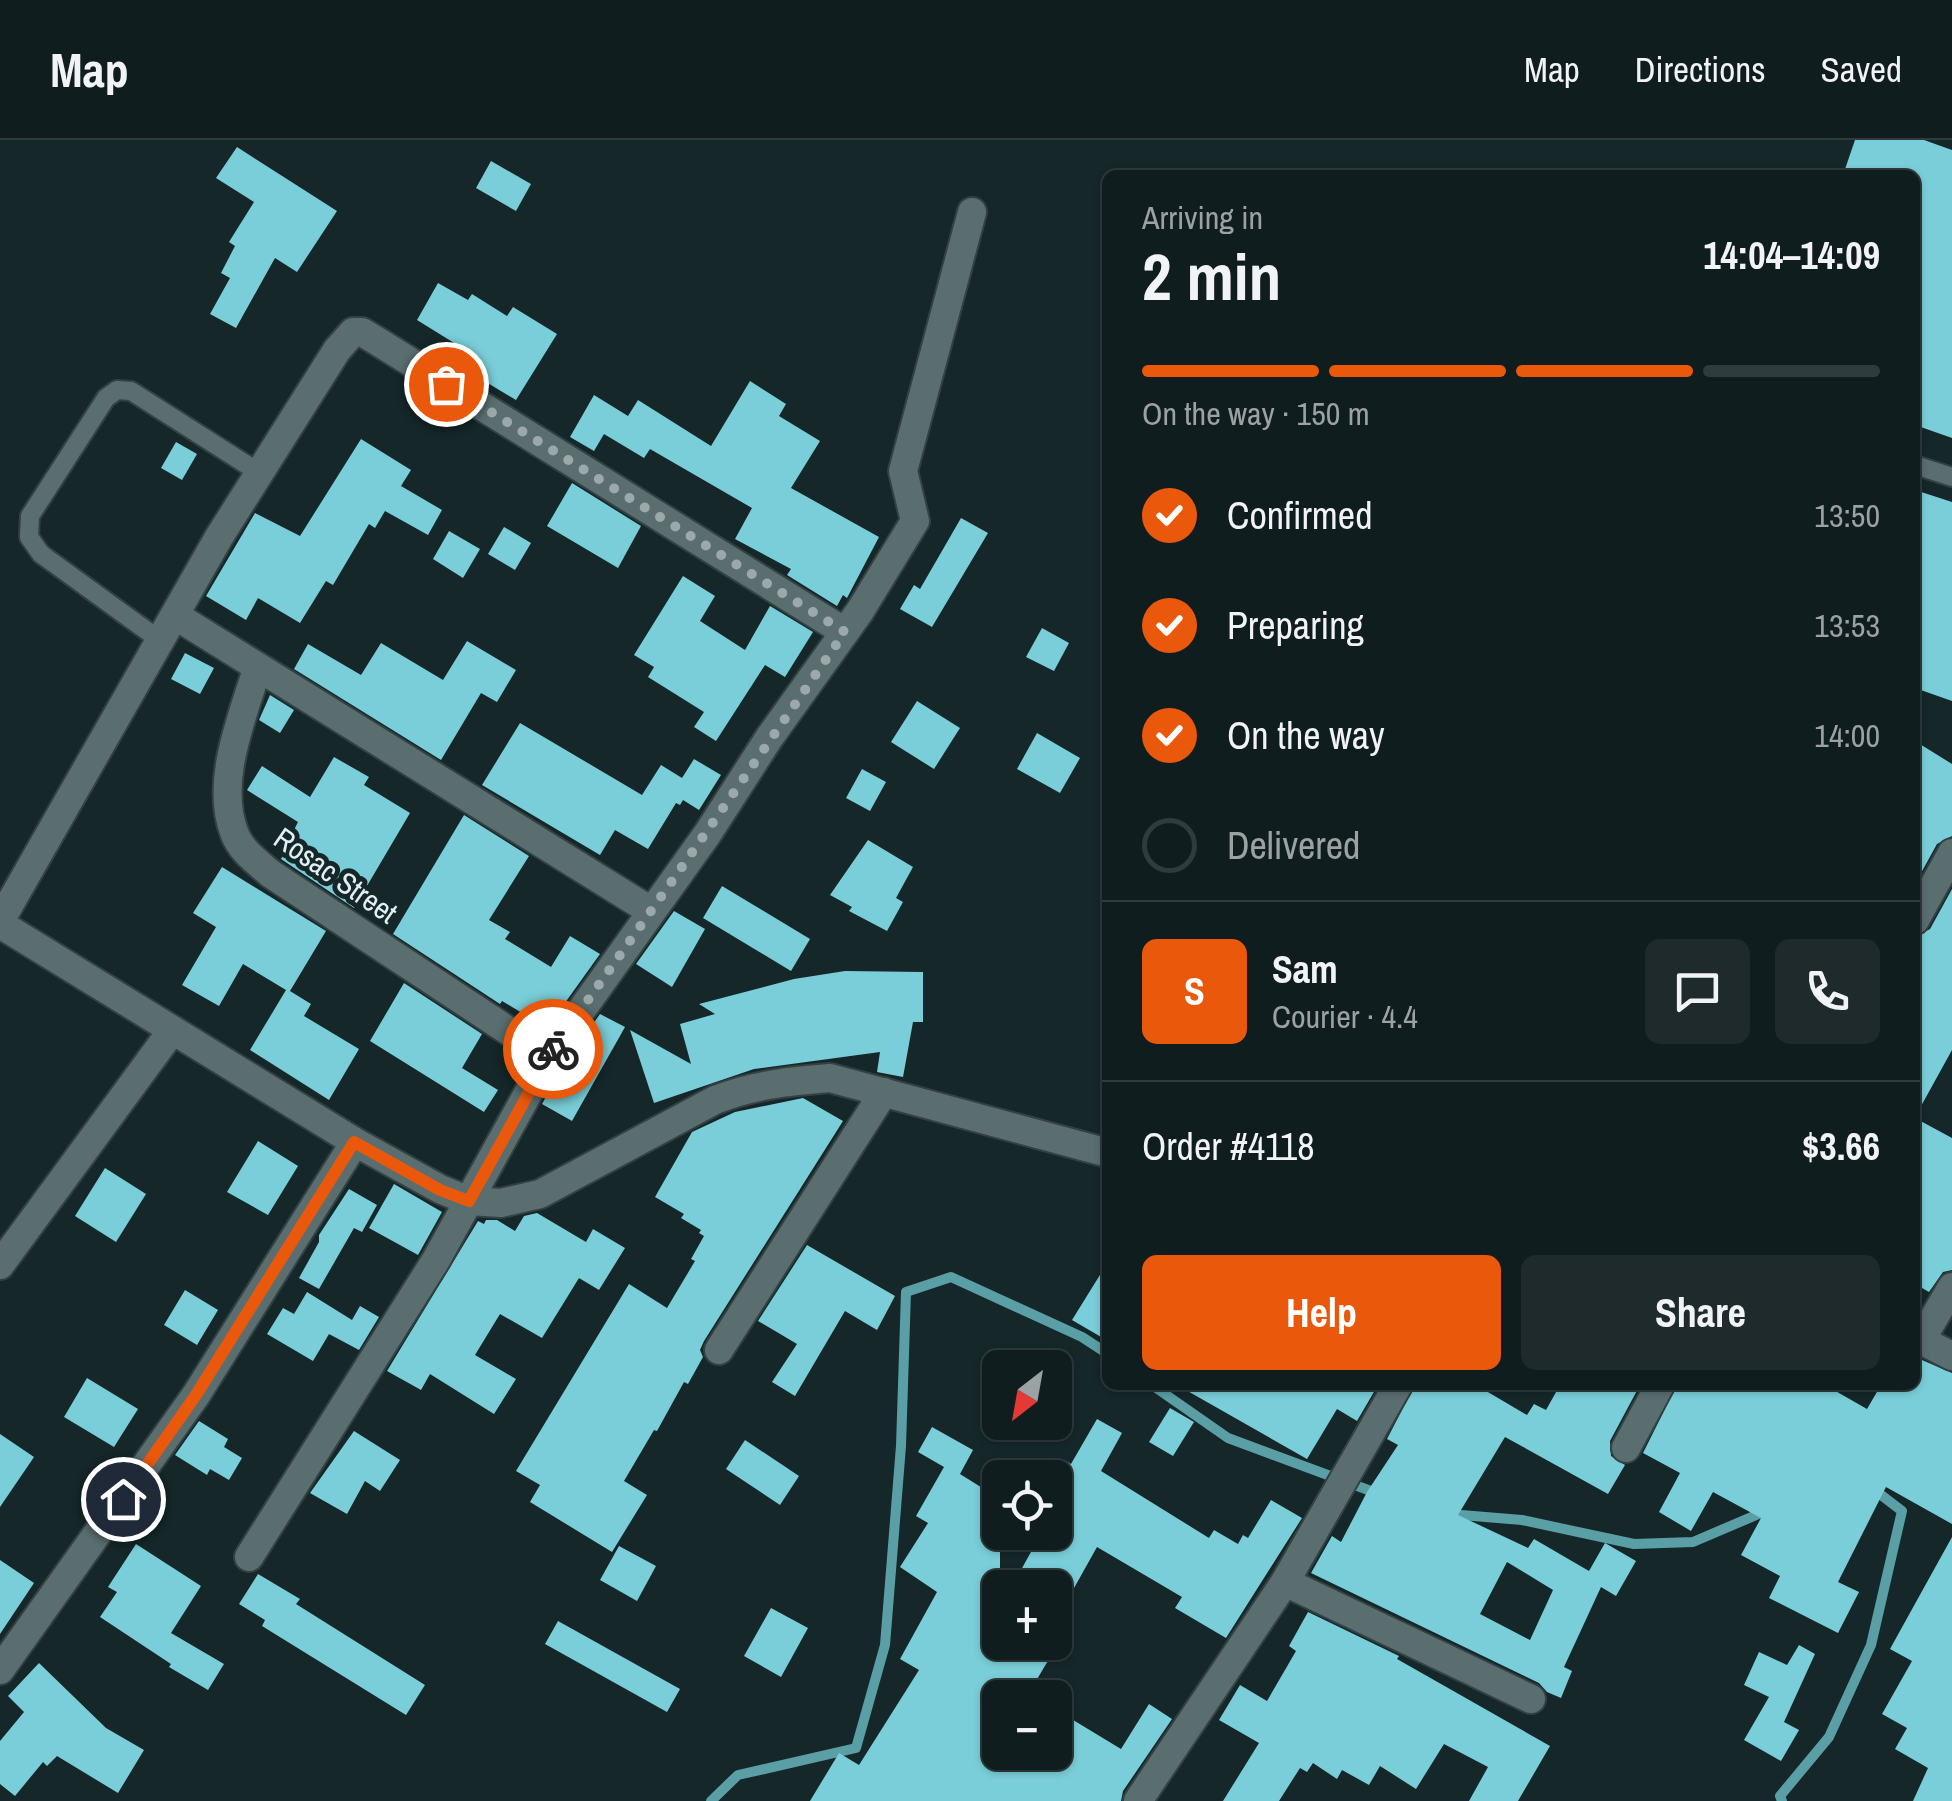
<!DOCTYPE html>
<html lang="en">
<head>
<meta charset="utf-8">
<style>
  body { margin:0; font-family:"Archivo Narrow",sans-serif; background:#1e2a2c; color:#f1f3f6; height:100vh; display:flex; flex-direction:column; font-size:38px; white-space:nowrap }
  * { box-sizing:border-box; margin:0 }
  p { font-size:32px; color:#9ca2a4 }
  .icon { flex:none; width:55px; height:55px; fill:none; stroke:currentColor; stroke-width:2; stroke-linecap:round; stroke-linejoin:round }
  .map { position:relative; flex:1; overflow:hidden }
  .drawer { position:absolute; left:1102px; top:30px; width:818px; height:1220px; display:flex; flex-direction:column; background:#101d1f; border-radius:15px; box-shadow:0 2px 8px #0004,0 0 0 2px #303b3d }
  .drawer>* { flex:none }
  .needle { width:65px; rotate:211deg }
  .fabs { position:absolute; left:982px; top:1210px; display:grid; gap:20px }
  .fabs a { display:grid; place-items:center; width:90px; height:90px; border-radius:15px; background:#101d1f; box-shadow:0 2px 8px #0004,0 0 0 2px #303b3d; font-size:50px }
  .pin { position:absolute; display:grid; place-items:center; width:85px; height:85px; color:#fff; margin:-42px; border:5px solid #fff; border-radius:50%; box-shadow:0 2px 10px #0007 }
  .courier { position:absolute; display:grid; place-items:center; width:100px; height:100px; margin:-50px; border:8px solid #ea580c; border-radius:50%; background:#fff; color:#222; box-shadow:0 2px 12px #0007 }
  .overview em { font-style:normal; font-weight:700 }
  .overview div { display:flex; flex-direction:column-reverse }
  .overview { display:flex; align-items:center; justify-content:space-between; height:170px; padding:0 40px }
  h1 { font-size:65px; font-weight:700; line-height:75px }
  .bar { display:grid; grid-template-columns:repeat(4,1fr); gap:15px 10px; align-content:center; height:120px; padding:0 40px }
  .bar i { height:12px; border-radius:8px; background:#303b3d }
  .bar .selected { background:#ea580c }
  .bar p { grid-column:span 4 }
  .line { display:flex; align-items:center; gap:25px; padding:0 40px; border-top:2px solid #303b3d }
  .line div { flex:1 }
  .round { display:grid; place-items:center; flex:none; width:105px; height:105px; border-radius:15px; background:#1e2a2c }
  ol { padding:0 40px; list-style:none }
  li { display:flex; align-items:center; gap:30px; height:110px }
  li p { margin-inline-start:auto }
  li .icon { padding:10px; border-radius:50%; background:#ea580c; color:#fff; stroke-width:4 }
  li:last-child { color:#9ca2a4 }
  li i { width:55px; height:55px; border:5px solid #303b3d; border-radius:50% }
  .button { display:flex; gap:20px; margin-top:auto; padding:20px 40px }
  .button a { flex:1; height:115px; border-radius:15px; background:#ea580c; color:#fff; font-size:40px; font-weight:700; line-height:115px; text-align:center }
  .button a+a { background:#1e2a2c; color:#f1f3f6 }
  header { display:flex; align-items:center; gap:60px; box-sizing:border-box; height:140px; padding:0 50px; background:#101d1f; border-bottom:2px solid #303b3d }
  header strong { font-size:48px }
  nav { display:flex; gap:55px; margin-inline-start:auto; font-size:35px }
  .map>svg:first-child { display:block }
</style>
</head>
<body>
<header>
<strong>Map</strong>
<nav><a>Map</a><a>Directions</a><a>Saved</a></nav>
</header>
<div class="map">
<svg width="1952" height="1661" viewBox="0 0 1952 1661">
  <rect width="100%" height="100%" fill="#152729"/>
  <g fill="none" stroke-linecap="round" stroke-linejoin="round">
    <g stroke="#5a9ea6" stroke-width="10">
      <polyline points="1152,1245 1228,1298 1371,1351 1382,1352"/>
      <polyline points="1449,1374 1522,1380 1634,1404 1693,1402 1768,1370"/>
      <polyline points="711,1661 738,1635 856,1608 885,1505 901,1306 906,1152 951,1137 1082,1197 1108,1214"/>
      <polyline points="1782,1661 1780,1656 1829,1597 1871,1505 1902,1371 1872,1348"/>
    </g>
  </g>
  <g fill="#7aced9" fill-rule="evenodd">
    <polygon points="1855,0 1924,0 1952,10 1952,298 1915,285 1915,35 1843,35"/>
    <polygon points="237,7 337,71 297,132 275,118 236,188 210,174 230,138 221,133 235,106 229,102 254,62 216,38"/>
    <polygon points="491,21 531,44 516,71 476,48"/>
    <polygon points="438,143 468,160 472,154 507,176 513,167 557,194 516,260 471,233 480,219 417,180"/>
    <polygon points="750,241 786,264 779,276 820,301 791,348 879,397 847,458 843,455 837,466 787,435 791,429 735,399 752,368 650,309 644,318 604,294 594,311 570,297 594,255 628,276 638,260 711,306"/>
    <polygon points="361,299 411,330 401,346 442,370 428,395 385,371 375,388 369,384 333,445 326,441 300,483 258,458 246,480 206,456 255,373 300,396"/>
    <polygon points="176,302 197,314 182,340 161,328"/>
    <polygon points="572,343 641,386 618,428 547,386"/>
    <polygon points="1915,350 1952,362 1952,561 1915,548"/>
    <polygon points="961,378 988,393 932,487 900,469 914,445 920,449"/>
    <polygon points="504,387 531,403 515,430 488,414"/>
    <polygon points="449,391 480,409 463,438 433,419"/>
    <polygon points="683,436 715,456 700,481 745,510 770,466 813,492 785,537 765,525 716,601 694,587 704,572 648,537 654,527 634,515"/>
    <polygon points="1042,488 1069,503 1054,531 1026,517"/>
    <polygon points="467,501 516,530 497,562 481,553 441,620 294,529 308,504 361,535 381,503 443,540"/>
    <polygon points="185,513 214,528 200,554 171,539"/>
    <polygon points="270,555 294,570 280,593 259,580"/>
    <polygon points="917,561 960,588 934,629 891,602"/>
    <polygon points="520,583 642,655 661,625 682,638 694,619 721,635 699,670 683,660 680,665 676,663 648,709 615,690 600,715 482,645"/>
    <polygon points="1037,593 1080,618 1060,653 1017,629"/>
    <polygon points="1915,601 1952,624 1952,696 1937,704 1915,744"/>
    <polygon points="334,617 369,637 364,645 410,673 354,768 281,719 297,692 294,690 298,682 247,650 262,626 310,657"/>
    <polygon points="862,629 886,642 870,671 846,658"/>
    <polygon points="464,675 529,716 489,780 510,792 505,799 551,827 570,796 600,814 547,888 502,861 500,864 393,794"/>
    <polygon points="868,700 913,727 896,758 903,762 887,791 849,771 852,767 830,755"/>
    <polygon points="222,727 326,791 290,851 311,864 304,876 359,909 329,960 250,910 286,850 243,824 219,866 182,845 216,787 193,773"/>
    <polygon points="722,746 810,799 791,831 703,778"/>
    <polygon points="1952,749 1952,910 1915,977 1915,797 1930,789"/>
    <polygon points="674,771 705,789 672,847 636,824"/>
    <polygon points="845,831 923,832 923,882 913,882 903,937 877,932 880,912 754,929 654,963 630,890 691,924 680,884 715,874 699,864 794,839"/>
    <polygon points="404,843 482,894 462,928 498,950 484,972 370,901"/>
    <polygon points="600,874 625,887 572,981 542,964 563,926"/>
    <polygon points="803,958 843,981 704,1201 700,1210 703,1217 688,1244 684,1242 657,1291 654,1290 624,1341 647,1355 612,1412 530,1362 540,1345 516,1331 629,1144 667,1168 695,1121 691,1119 704,1096 699,1093 701,1090 681,1078 684,1074 655,1057 692,992 735,972"/>
    <polygon points="1915,978 1952,998 1952,1130 1943,1132 1929,1152 1915,1144"/>
    <polygon points="258,1001 298,1026 268,1075 227,1052"/>
    <polygon points="105,1028 146,1054 116,1102 75,1076"/>
    <polygon points="394,1044 442,1072 418,1115 369,1088"/>
    <polygon points="349,1049 377,1065 362,1092 354,1088 319,1149 299,1138 319,1102 319,1095"/>
    <polygon points="537,1073 586,1102 593,1089 625,1108 599,1150 579,1138 542,1198 500,1174 475,1215 516,1239 494,1274 430,1234 421,1250 387,1231 478,1081 484,1084 486,1080 497,1080 515,1091 524,1076"/>
    <polygon points="807,1105 895,1156 877,1190 845,1171 795,1256 772,1242 797,1204 758,1181"/>
    <polygon points="1108,1122 1108,1201 1072,1180"/>
    <polygon points="185,1150 218,1170 197,1205 164,1185"/>
    <polygon points="307,1152 352,1180 360,1166 379,1177 359,1210 329,1194 313,1221 267,1194 283,1168 294,1174"/>
    <polygon points="1915,1217 1952,1233 1952,1384 1886,1347 1838,1442 1859,1452 1838,1493 1769,1458 1780,1436 1741,1415 1761,1378 1713,1352 1691,1391 1659,1372 1680,1333 1643,1313 1677,1245 1825,1245 1867,1269 1881,1245 1915,1245"/>
    <polygon points="87,1238 138,1269 114,1307 64,1277"/>
    <polygon points="1177,1245 1378,1245 1357,1281 1337,1269 1307,1319"/>
    <path d="M 1415,1245 L 1476,1245 L 1527,1275 L 1534,1264 L 1546,1270 L 1560,1245 L 1640,1245 L 1610,1301 L 1611,1316 L 1625,1325 L 1608,1354 L 1505,1297 L 1458,1375 L 1528,1408 L 1534,1399 L 1589,1431 L 1605,1403 L 1636,1421 L 1616,1456 L 1601,1447 L 1564,1527 L 1572,1531 L 1561,1558 L 1547,1552 L 1539,1543 L 1311,1433 L 1332,1396 L 1341,1402 L 1367,1352 L 1398,1305 L 1387,1299 ZM 1507,1422 L 1553,1450 L 1530,1500 L 1480,1474 Z"/>
    <polygon points="1170,1268 1194,1282 1173,1316 1149,1302"/>
    <polygon points="1097,1279 1122,1293 1101,1331 1209,1398 1214,1390 1238,1404 1243,1395 1248,1398 1271,1360 1302,1378 1226,1498 1175,1468 1182,1457 1097,1407 1055,1482 1055,1448 1011,1448 1042,1392 1055,1392 1055,1339 1066,1321 1071,1324"/>
    <polygon points="199,1281 228,1299 224,1307 242,1318 229,1340 210,1329 207,1335 175,1315"/>
    <polygon points="932,1287 973,1310 960,1334 1000,1359 1000,1502 1059,1502 1026,1558 1000,1558 1000,1612 1055,1612 1055,1569 1121,1609 1149,1564 1172,1579 1123,1651 1121,1661 810,1661 839,1613 859,1625 919,1530 900,1519 937,1452 900,1427 928,1383 916,1376 944,1327 918,1312"/>
    <polygon points="354,1291 400,1320 380,1351 365,1341 347,1374 310,1353"/>
    <polygon points="0,1294 34,1317 0,1367"/>
    <polygon points="745,1300 799,1336 780,1365 726,1329"/>
    <polygon points="1952,1397 1952,1661 1913,1661 1928,1628 1895,1609 1907,1588 1882,1574 1912,1521 1890,1509"/>
    <polygon points="136,1404 201,1446 171,1493 224,1524 208,1550 169,1527 171,1524 100,1477 117,1452 108,1447"/>
    <polygon points="619,1406 656,1426 637,1461 600,1440"/>
    <polygon points="0,1420 34,1443 0,1494"/>
    <polygon points="258,1434 300,1459 296,1464 425,1545 406,1575 262,1486 265,1480 239,1464"/>
    <polygon points="771,1468 808,1488 781,1537 744,1516"/>
    <polygon points="1308,1472 1399,1516 1397,1519 1550,1606 1518,1661 1469,1661 1488,1627 1444,1604 1416,1649 1380,1626 1369,1645 1342,1630 1337,1639 1313,1623 1307,1632 1300,1628 1279,1661 1223,1661 1259,1603 1219,1580 1240,1545 1267,1561 1296,1511 1289,1506"/>
    <polygon points="558,1481 680,1549 667,1572 545,1504"/>
    <polygon points="1799,1505 1815,1514 1784,1582 1799,1590 1781,1621 1744,1600 1769,1557 1744,1545 1759,1512 1787,1525"/>
    <polygon points="39,1523 106,1588 144,1610 118,1653 57,1616 47,1626 43,1622 15,1656 0,1644 0,1601 24,1572 8,1556"/>
  </g>
  <g fill="none" stroke-linecap="round" stroke-linejoin="round">
    <defs>
      <g id="service">
        <polyline points="1915,325 1952,337"/>
        <polyline points="161,501 41,414 29,397 30,376 106,258 117,250 131,251 258,332"/>
      </g>
      <g id="minor">
        <polyline points="176,476 651,771"/>
        <path d="M 257,529 C 242,578 215,641 234,692 C 240,710 257,722 271,734 L 548,917"/>
        <polyline points="1915,780 1952,713"/>
        <polyline points="0,781 219,397 337,210 353,192 362,192 377,201 845,492"/>
        <path d="M 0,784 L 355,1002 L 440,1049 L 469,1061 L 501,1063 L 540,1054 L 715,960 C 753,945 790,941 830,938 L 1108,1013"/>
        <polyline points="0,1125 171,892"/>
        <polyline points="1915,1197 1952,1216"/>
        <polyline points="1921,1200 1952,1147"/>
        <polyline points="719,1210 884,952"/>
        <polyline points="1626,1308 1660,1245"/>
        <polyline points="249,1417 436,1120 548,917 708,693 769,598 860,471 915,381 903,331 972,72"/>
        <polyline points="1285,1442 1531,1559"/>
        <polyline points="0,1530 196,1255 355,1002"/>
        <polyline points="1138,1661 1285,1442 1398,1245"/>
      </g>
    </defs>
    <use href="#service" stroke="#334143" stroke-width="22"/>
    <use href="#minor" stroke="#334143" stroke-width="32"/>
    <use href="#service" stroke="#5a6e70" stroke-width="18"/>
    <use href="#minor" stroke="#5a6e70" stroke-width="28"/>
  </g>
  <g fill="none" stroke-linecap="round" stroke-linejoin="round">
    <path stroke="#9ba9aa" stroke-width="10" stroke-dasharray="0 18" d="M 446,244 L 845,492 C 749,631 652,771 553,909"/>
    <polyline stroke="#ea580c" stroke-width="12" points="123,1359 196,1255 354,1002 440,1050 469,1061 553,909"/>
  </g>
  <g text-anchor="middle" dominant-baseline="central" stroke-width="10" stroke-linejoin="round" paint-order="stroke">
    <g font-size="30" fill="#e3eff0" stroke="#152729">
      <text transform="translate(336 735) rotate(35)">Rosac Street</text>
    </g>
  </g>
</svg>
<div class="fabs">
<a><svg class="needle" viewBox="-14 -14 28 28"><path d="M0-13l5 13h-10z" fill="#e53935"/><path d="M0 13l5-13h-10z" fill="#9ca2a4"/></svg></a>
<a><svg class="icon" aria-label="locate" viewBox="0 0 24 24"><circle cx="12" cy="12" r="6"/><path d="M12 2v4M12 18v4M2 12h4M18 12h4"/></svg></a>
<a>+</a>
<a>−</a>
</div>
<div class="pin" style="left:446px;top:244px;background:#ea580c"><svg class="icon" aria-label="bag" viewBox="0 0 24 24"><path d="M5 8h14l-1 12H6zM9 8a3 3 0 0 1 6 0"/></svg></div>
<div class="pin" style="left:123px;top:1359px;background:#1f2937"><svg class="icon" aria-label="home" viewBox="0 0 24 24"><path d="M3 11l9-7 9 7M6 9v11h12V9"/></svg></div>
<div class="courier" style="left:553px;top:909px"><svg class="icon" aria-label="bike" viewBox="0 0 24 24"><circle cx="6" cy="16" r="4"/><circle cx="18" cy="16" r="4"/><path d="M6 16l4-8h5l3 8M10 8l3 8H6M13 5h3"/></svg></div>
<section class="drawer">
<div class="overview"><div><h1>2 min</h1><p>Arriving in</p></div><em>14:04–14:09</em></div>
<div class="bar"><i class="selected"></i><i class="selected"></i><i class="selected"></i><i></i><p>On the way · 150 m</p></div>
<ol>
<li><svg class="icon" aria-label="check" viewBox="0 0 24 24"><path d="M5 12l5 5 9-10"/></svg>Confirmed<p>13:50</p></li>
<li><svg class="icon" aria-label="check" viewBox="0 0 24 24"><path d="M5 12l5 5 9-10"/></svg>Preparing<p>13:53</p></li>
<li><svg class="icon" aria-label="check" viewBox="0 0 24 24"><path d="M5 12l5 5 9-10"/></svg>On the way<p>14:00</p></li>
<li><i></i>Delivered</li>
</ol>
<div class="line" style="height:180px"><b class="round" style="background:#ea580c;color:#fff">S</b><div><b>Sam</b><p>Courier · 4.4</p></div><a class="round"><svg class="icon" aria-label="chat" viewBox="0 0 24 24"><path d="M4 5h16v11H9l-5 4z"/></svg></a><a class="round"><svg class="icon" aria-label="phone" viewBox="0 0 24 24"><path d="M5 4h4l2 5-3 2q2 4 5 5l2-3 5 2v4C11 20 4 13 5 4z"/></svg></a></div>
<div class="line" style="height:130px"><div>Order #4118</div><b>$3.66</b></div>
<div class="button"><a>Help</a><a>Share</a></div>
</section>
</div>
</body>
</html>
